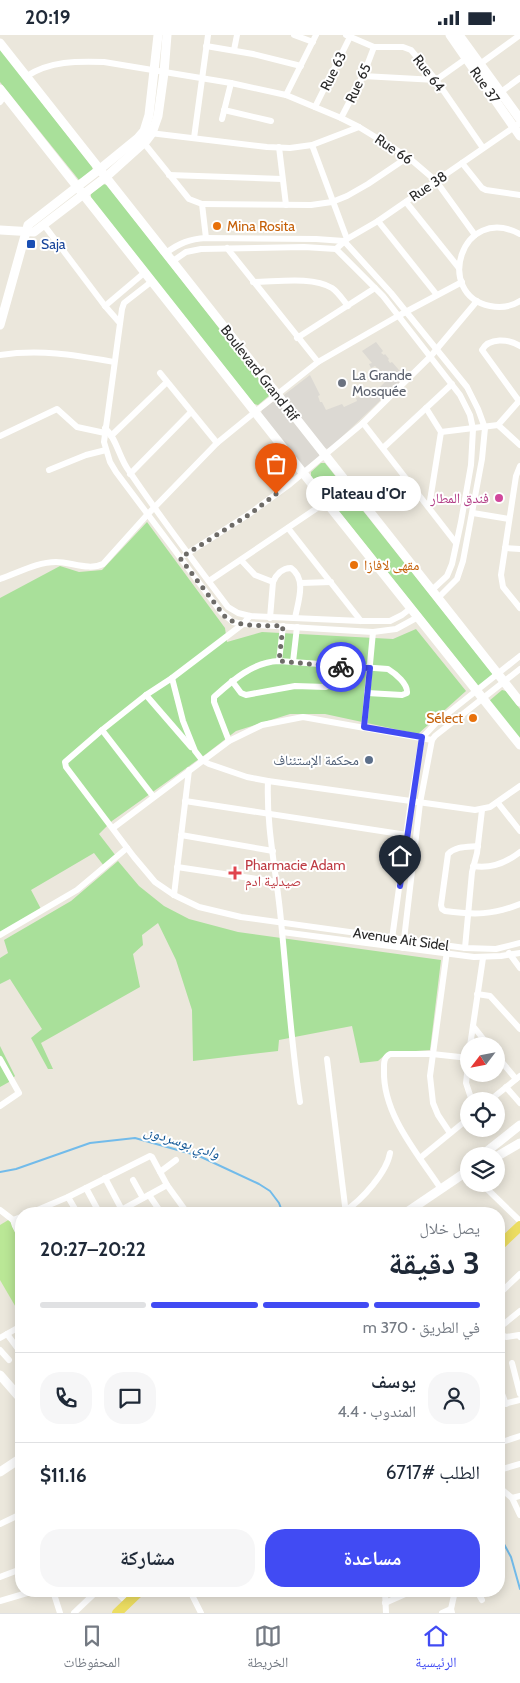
<!DOCTYPE html>
<html lang="ar">
<head>
<meta charset="utf-8">
<style>
  body { margin:0; font-family:Cabin,"Noto Naskh Arabic",sans-serif; background:#f6f6f7; color:#1f2937; direction:rtl; height:100vh; display:flex; flex-direction:column; font-size:19px; white-space:nowrap }
  * { box-sizing:border-box; margin:0 }
  p { font-size:16px; color:#747a83 }
  .icon { flex:none; width:28px; height:28px; fill:none; stroke:currentColor; stroke-width:2; stroke-linecap:round; stroke-linejoin:round }
  .map { position:relative; flex:1; overflow:hidden; direction:ltr }
  .drawer { position:absolute; left:15px; top:1172px; width:490px; height:390px; display:flex; flex-direction:column; background:#fff; border-radius:20px; box-shadow:0 2px 12px #0003; direction:rtl }
  .drawer>* { flex:none }
  .needle { width:32px; rotate:238deg }
  .tools { position:absolute; left:460px; top:1002px; display:grid; gap:10px }
  .tools a { display:grid; place-items:center; width:45px; height:45px; border-radius:50%; background:#fff; box-shadow:0 2px 12px #0003; font-size:25px }
  .pin { position:absolute; display:grid; place-items:center; width:42px; height:42px; color:#fff; margin:-51px -21px; border-radius:50% 50% 50% 0; rotate:-45deg; box-shadow:0 0 5px #0007 }
  .pin .icon { rotate:45deg }
  .courier { position:absolute; display:grid; place-items:center; width:50px; height:50px; margin:-25px; border:4px solid #414bf3; border-radius:50%; background:#fff; color:#222; box-shadow:0 1px 6px #0007 }
  .bubble { position:absolute; height:35px; border-radius:18px; background:#fff; box-shadow:0 2px 12px #0003; font-size:16px; font-weight:800; line-height:35px; text-align:center; direction:rtl }
  .summary em { font-style:normal; font-weight:800 }
  .summary div { display:flex; flex-direction:column-reverse }
  .summary { display:flex; align-items:center; justify-content:space-between; height:85px; padding:0 25px }
  h1 { font-size:32px; font-weight:800; line-height:38px }
  .bar { display:grid; grid-template-columns:repeat(4,1fr); gap:8px 5px; align-content:center; height:60px; padding:0 25px }
  .bar i { height:6px; border-radius:4px; background:#e0e1e3 }
  .bar .active { background:#414bf3 }
  .bar p { grid-column:span 4 }
  .line { display:flex; align-items:center; gap:12px; padding:0 25px; border-top:1px solid #e0e1e3 }
  .line div { flex:1 }
  .round { display:grid; place-items:center; flex:none; width:52px; height:52px; border-radius:20px; background:#f6f6f7 }
  .action { display:flex; gap:10px; margin-top:auto; padding:10px 25px }
  .action a { flex:1; height:58px; border-radius:20px; background:#414bf3; color:#fff; font-size:20px; font-weight:800; line-height:58px; text-align:center }
  .action a+a { background:#f6f6f7; color:#1f2937 }
  .status { display:flex; justify-content:space-between; align-items:center; height:35px; padding:0 25px; background:#fff; direction:ltr }
  .status svg { height:14px; fill:currentColor }
  .menu { display:flex; justify-content:space-around; align-items:center; height:70px; border-top:1px solid #e0e1e3; background:#fff; font-size:14px; color:#747a83 }
  .menu a { display:grid; justify-items:center; gap:2px }
  .menu .active { color:#414bf3 }
  .map>svg:first-child { display:block }
</style>
</head>
<body>
<div class="status"><b>20:19</b><svg viewBox="0 0 49 12"><path d="M0 12V9h3v3zM5 12V6h3v6zM10 12V3h3v9zM15 12V0h3v12zM26 1h20v11H26zM47 4h2v5h-2z"/></svg></div>
<div class="map">
<svg width="520" height="1578" viewBox="0 0 520 1578">
  <rect width="100%" height="100%" fill="#ebe7dc"/>
  <g fill="#a9e09a">
    <polygon points="0,14 92,132 93,135 79,145 0,47"/>
    <polygon points="103,149 107,150 270,358 270,360 258,370 254,369 91,163 91,159"/>
    <polygon points="321,428 325,428 492,638 492,640 479,652 311,441 311,437"/>
    <polygon points="147,487 225,593 227,607 262,597 393,604 416,594 466,656 418,699 325,679 290,679 236,696 206,719 112,786 99,799 116,821 104,831 94,818 31,855 41,874 0,898 0,563 60,531 79,537 102,535"/>
    <polygon points="502,655 506,656 520,674 520,707 489,666"/>
    <polygon points="118,826 139,851 164,871 189,884 238,897 441,925 430,1015 387,1018 378,1026 360,1028 352,991 279,1005 278,1016 193,1026 192,975 176,925 158,888 142,900 143,910 133,919 140,952 41,1008 53,1034 48,1034 31,1003 42,994 10,944 0,949 0,923 8,918 4,905 71,866"/>
    <polygon points="0,1011 15,1041 9,1047 0,1052"/>
  </g>
  <polygon fill="#bae796" points="10,1184 21,1206 21,1281 0,1245 0,1190"/>
  <g fill="#dcd9d3">
    <polygon points="376,307 383,316 381,318 384,320 385,319 389,324 388,325 390,328 392,327 405,342 329,414 324,413 284,362 284,360 310,340 320,360 318,361 320,367 322,367 326,375 342,369 344,372 357,366 356,363 376,356 387,345 381,337 374,340 373,336 378,334 375,331 371,333 369,329 372,328 362,316"/>
    <polygon points="274,366 278,366 319,419 319,422 305,433 303,432 261,379 262,375"/>
  </g>
  <g fill="none" stroke-linecap="round" stroke-linejoin="round">
    <g stroke="#72bbea" stroke-width="2">
      <polyline points="0,1137 16,1134 90,1108 135,1103 199,1121 259,1149 270,1156 279,1168 283,1179"/>
      <polyline points="499,1500 511,1522 520,1554"/>
    </g>
    <g stroke="#fff" stroke-width="6">
      <polyline points="294,0 313,7"/>
      <polyline points="346,0 374,12 403,12 411,15 436,45 483,113"/>
      <polyline points="206,11 253,19 301,31"/>
      <polyline points="234,15 237,0"/>
      <polyline points="480,29 520,0"/>
      <path d="M 27,41 C 50,26 77,26 104,27 L 231,48 L 286,60 L 341,83 L 359,92 L 408,122 L 436,146 L 475,200"/>
      <polyline points="363,41 436,45 467,23"/>
      <polyline points="501,57 520,43"/>
      <polyline points="286,60 316,0"/>
      <polyline points="0,67 5,60"/>
      <polyline points="315,72 351,0"/>
      <polyline points="224,75 271,86"/>
      <polyline points="341,83 363,41 374,12"/>
      <polyline points="222,84 231,48"/>
      <polyline points="150,98 267,112 290,113 312,110 359,92"/>
      <polyline points="194,103 208,0"/>
      <polyline points="144,108 189,164 202,169 206,203"/>
      <polyline points="312,110 347,204"/>
      <polyline points="279,112 286,170"/>
      <polyline points="462,128 482,153 486,155 520,160"/>
      <polyline points="169,140 282,144"/>
      <polyline points="406,167 459,233"/>
      <polyline points="202,169 311,170 332,167 347,161 368,149 408,122"/>
      <polyline points="378,186 437,260"/>
      <polyline points="44,190 105,271 119,287"/>
      <path d="M 520,199 C 461,168 434,260 490,271 C 501,273 511,272 520,266"/>
      <polyline points="227,213 318,327"/>
      <polyline points="336,214 347,204 378,186 520,88"/>
      <path d="M 166,218 C 179,208 190,204 206,203 L 316,204 L 344,206 L 391,258 L 467,352 L 478,374 L 485,393 L 482,424 L 463,526 L 457,544 L 438,563"/>
      <polyline points="173,226 186,217 201,214 304,212 336,214 383,261 460,360 470,380 473,394 471,430 461,487 452,529 447,541 432,555"/>
      <polyline points="151,247 124,268 122,274 104,407 110,427 116,437 221,577 233,587 243,589 373,597 396,594 418,582"/>
      <path d="M 253,247 C 276,247 312,241 332,253 C 338,257 343,265 348,271"/>
      <polyline points="105,271 144,238"/>
      <polyline points="297,303 375,253"/>
      <path d="M 0,320 C 41,314 74,320 114,327"/>
      <polyline points="160,338 217,408"/>
      <path d="M 519,366 L 482,315 C 489,302 509,304 520,311"/>
      <polyline points="426,373 441,397 429,472"/>
      <polyline points="363,388 456,508"/>
      <polyline points="498,390 520,410"/>
      <path d="M 105,393 C 117,404 119,423 129,436 C 160,482 194,527 228,572 L 238,578 L 250,581 L 361,586 L 390,586 L 402,580 L 411,573"/>
      <polyline points="441,397 498,390 520,365"/>
      <polyline points="0,401 57,374 77,392 105,398"/>
      <polyline points="111,401 167,347"/>
      <polyline points="383,413 452,349"/>
      <polyline points="520,431 516,441 501,540 503,552 520,573"/>
      <polyline points="49,435 86,420 106,415"/>
      <polyline points="130,439 191,377"/>
      <polyline points="473,478 509,484"/>
      <polyline points="288,493 361,586"/>
      <polyline points="505,513 520,514"/>
      <polyline points="185,520 249,479 290,449 363,388 430,322 477,266"/>
      <path d="M 241,525 L 255,540 L 273,547 C 276,540 282,533 291,533 C 307,544 298,567 295,583"/>
      <path d="M 0,544 C 18,538 37,527 56,527 C 71,527 89,536 103,529 L 147,480 L 217,408 L 255,377 L 318,327 L 398,281 L 462,247"/>
      <polyline points="209,546 326,467"/>
      <polyline points="301,548 331,547"/>
      <polyline points="250,581 243,589 172,643 146,660 102,695 65,727 66,732 134,822 155,847 174,860 199,872 241,882 465,913 496,914 520,908"/>
      <polyline points="270,583 273,547"/>
      <polyline points="279,626 283,591"/>
      <polyline points="293,627 297,592"/>
      <polyline points="172,643 183,686 195,716 202,725 209,729 247,742 268,746 475,775 490,772 520,751"/>
      <path d="M 232,646 L 241,658 L 246,660 L 295,651 L 326,652 C 335,649 331,639 330,631"/>
      <polyline points="146,660 191,712"/>
      <polyline points="364,693 373,597"/>
      <polyline points="102,695 153,761"/>
      <path d="M 229,706 L 214,667 L 214,662 C 233,645 253,627 279,626 L 388,634 C 396,639 408,649 407,658 L 402,660 L 367,658"/>
      <path d="M 268,746 C 266,793 277,840 281,886 C 287,946 291,1007 300,1067"/>
      <polyline points="185,766 407,800"/>
      <polyline points="498,768 520,796"/>
      <polyline points="113,793 229,706 262,690 303,682 432,705"/>
      <polyline points="181,800 273,816"/>
      <path d="M 478,811 C 467,812 456,811 448,819 L 441,870 L 442,874 L 445,876 C 474,880 493,880 520,869"/>
      <path d="M 473,831 C 491,834 506,828 520,817"/>
      <polyline points="177,832 277,847"/>
      <polyline points="174,860 189,735"/>
      <polyline points="282,897 474,922 501,921 520,918"/>
      <polyline points="0,900 77,855 127,813"/>
      <polyline points="391,911 411,766 422,703 437,687 520,621"/>
      <polyline points="403,913 420,768 432,705 435,701 520,634"/>
      <polyline points="465,913 472,837 477,818 482,775"/>
      <polyline points="447,916 430,1041 433,1068 438,1080 450,1098"/>
      <polyline points="509,918 520,933"/>
      <polyline points="477,959 490,961 520,994"/>
      <polyline points="473,991 489,1011"/>
      <polyline points="470,1011 483,923"/>
      <polyline points="496,1020 516,1044"/>
      <polyline points="469,1022 466,1048 472,1066"/>
      <polyline points="0,1024 19,1058 0,1071"/>
      <polyline points="327,1024 346,1179"/>
      <polyline points="506,1052 520,1068"/>
      <polyline points="489,1066 520,1041"/>
      <polyline points="420,1123 469,1083"/>
      <polyline points="160,1137 176,1125"/>
      <polyline points="105,1143 122,1175"/>
      <polyline points="133,1145 143,1163"/>
      <polyline points="482,1149 520,1186"/>
      <polyline points="86,1153 100,1179"/>
      <path d="M 441,1154 C 418,1119 383,1080 384,1036 C 384,1029 383,1023 390,1019 L 432,1019 L 469,1023"/>
      <polyline points="149,1160 162,1179"/>
      <polyline points="68,1162 78,1179"/>
      <polyline points="0,1175 13,1185 15,1191 21,1203"/>
      <path d="M 345,1176 C 362,1165 387,1137 390,1118"/>
      <polyline points="28,1179 68,1162 150,1121 152,1122 167,1150 188,1179"/>
      <polyline points="114,1179 167,1150"/>
      <polyline points="13,1185 21,1182"/>
      <polyline points="499,1259 520,1239"/>
      <polyline points="499,1293 520,1276"/>
      <polyline points="499,1298 506,1302 519,1300 520,1302"/>
      <polyline points="7,1299 21,1318"/>
      <polyline points="0,1303 21,1291"/>
      <polyline points="0,1315 9,1325"/>
      <polyline points="512,1328 520,1359"/>
      <polyline points="499,1351 506,1369"/>
      <polyline points="499,1370 520,1365"/>
      <polyline points="499,1408 520,1401"/>
      <polyline points="499,1435 520,1429"/>
      <polyline points="499,1452 512,1463 520,1480"/>
      <polyline points="512,1463 520,1461"/>
      <polyline points="0,1489 21,1479"/>
      <polyline points="0,1542 21,1534"/>
      <polyline points="53,1556 60,1578"/>
      <polyline points="115,1556 128,1568"/>
      <polyline points="190,1556 201,1578"/>
      <polyline points="385,1556 386,1578"/>
      <polyline points="437,1556 442,1558 446,1556"/>
      <polyline points="477,1556 482,1565"/>
      <polyline points="0,1566 27,1558"/>
      <polyline points="385,1568 412,1556"/>
      <polyline points="74,1578 97,1556"/>
      <polyline points="442,1578 451,1574"/>
      <polyline points="452,1578 451,1574 455,1556"/>
    </g>
    <g stroke="#fff" stroke-width="9">
      <polyline points="450,0 520,101"/>
      <polyline points="459,0 520,84"/>
      <polyline points="0,8 520,667"/>
      <polyline points="0,54 326,467 520,710"/>
      <polyline points="0,195 34,197 106,142 146,106 152,98 158,81 164,38 167,0"/>
      <polyline points="0,290 28,190 100,134 138,103 144,96 149,80 158,0"/>
      <polyline points="481,1121 520,1090"/>
      <polyline points="496,1122 520,1108"/>
      <polyline points="404,1179 469,1135"/>
      <polyline points="0,1340 21,1364"/>
      <polyline points="0,1437 21,1423"/>
    </g>
    <g stroke="#ecdd61" stroke-width="10">
      <polyline points="499,1211 520,1191"/>
      <polyline points="117,1578 140,1556"/>
    </g>
  </g>
  <g fill="none" stroke-linecap="round" stroke-linejoin="round">
    <path stroke="#6e6c68" stroke-width="5" stroke-dasharray="0 9" d="M 276,459 L 250,479 L 180,523 L 226,583 C 242,593 265,590 283,591 L 279,626 L 341,632"/>
    <polyline stroke="#414bf3" stroke-width="6" points="341,632 370,633 364,692 422,702 400,851"/>
  </g>
  <g fill="#e8710a" stroke="#fff" stroke-width="2">
    <circle cx="217" cy="191" r="5"/>
    <circle cx="354" cy="530" r="5"/>
    <circle cx="473" cy="683" r="5"/>
  </g>
  <rect fill="#1a4fb4" stroke="#fff" stroke-width="2" x="26" y="204" width="10" height="10" rx="2.5"/>
  <circle fill="#6b7280" stroke="#fff" stroke-width="2" cx="342" cy="348" r="5"/>
  <circle fill="#d1479c" stroke="#fff" stroke-width="2" cx="499" cy="463" r="5"/>
  <circle fill="#5c6f8a" stroke="#fff" stroke-width="2" cx="369" cy="725" r="5"/>
  <path fill="#e0444e" stroke="#fff" stroke-width="2" d="M232.5 830.5h5v5h5v5h-5v5h-5v-5h-5v-5h5z"/>
  <g text-anchor="middle" dominant-baseline="central" stroke-width="4" stroke-linejoin="round" paint-order="stroke">
    <g font-size="14" fill="#2a2a2a" stroke="#fff">
      <text transform="translate(333 36) rotate(-64)">Rue 63</text>
      <text transform="translate(429 38) rotate(52)">Rue 64</text>
      <text transform="translate(358 48) rotate(-65)">Rue 65</text>
      <text transform="translate(485 50) rotate(55)">Rue 37</text>
      <text transform="translate(394 114) rotate(34)">Rue 66</text>
      <text transform="translate(428 151) rotate(-34)">Rue 38</text>
      <text transform="translate(260 338) rotate(52)">Boulevard Grand Rif</text>
      <text transform="translate(401 904) rotate(8)">Avenue Ait Sidel</text>
    </g>
    <g font-size="14" fill="#c56008" stroke="#fff" text-anchor="start">
      <text x="227" y="191">Mina Rosita</text>
      <text x="364" y="530">مقهى لافازا</text>
      <text x="463" y="683" text-anchor="end">Sélect</text>
    </g>
    <g font-size="14" fill="#164399" stroke="#fff" text-anchor="start">
      <text x="41" y="209">Saja</text>
    </g>
    <g font-size="14" fill="#5b616d" stroke="#fff" text-anchor="start">
      <text x="352" y="340">La Grande<tspan x="352" dy="16">Mosquée</tspan></text>
    </g>
    <g font-size="14" fill="#b23c85" stroke="#fff" text-anchor="end">
      <text x="489" y="463">فندق المطار</text>
    </g>
    <g font-size="14" fill="#4e5e75" stroke="#fff" text-anchor="end">
      <text x="359" y="725">محكمة الإستئناف</text>
    </g>
    <g font-size="14" fill="#be3a42" stroke="#fff" text-anchor="start">
      <text x="245" y="830">Pharmacie Adam<tspan x="245" dy="16">صيدلية ادم</tspan></text>
    </g>
    <g font-size="15" font-style="italic" fill="#125796" stroke="#fff">
      <text transform="translate(182 1107) rotate(18)">وادي بوسردون</text>
    </g>
  </g>
</svg>
<div class="tools">
<a><svg class="needle" viewBox="-14 -14 28 28"><path d="M0-13l5 13h-10z" fill="#e53935"/><path d="M0 13l5-13h-10z" fill="#747a83"/></svg></a>
<a><svg class="icon" aria-label="locate" viewBox="0 0 24 24"><circle cx="12" cy="12" r="6"/><path d="M12 2v4M12 18v4M2 12h4M18 12h4"/></svg></a>
<a><svg class="icon" aria-label="layers" viewBox="0 0 24 24"><path d="M12 4l9 5-9 5-9-5zM3 14l9 5 9-5"/></svg></a>
</div>
<div class="pin" style="left:276px;top:459px;background:#ea580c"><svg class="icon" aria-label="bag" viewBox="0 0 24 24"><path d="M5 8h14l-1 12H6zM9 8a3 3 0 0 1 6 0"/></svg></div>
<div class="pin" style="left:400px;top:851px;background:#1f2937"><svg class="icon" aria-label="home" viewBox="0 0 24 24"><path d="M3 11l9-7 9 7M6 9v11h12V9"/></svg></div>
<div class="courier" style="left:341px;top:632px"><svg class="icon" aria-label="bike" viewBox="0 0 24 24"><circle cx="6" cy="16" r="4"/><circle cx="18" cy="16" r="4"/><path d="M6 16l4-8h5l3 8M10 8l3 8H6M13 5h3"/></svg></div>
<div class="bubble" style="left:306px;top:441px;width:115px">Plateau d'Or</div>
<section class="drawer">
<div class="summary"><div><h1>3 دقيقة</h1><p>يصل خلال</p></div><em>20:22–20:27</em></div>
<div class="bar"><i class="active"></i><i class="active"></i><i class="active"></i><i></i><p>في الطريق · 370 m</p></div>
<div class="line" style="height:90px"><a class="round"><svg class="icon" aria-label="person" viewBox="0 0 24 24"><circle cx="12" cy="8" r="4"/><path d="M4 21q1-7 8-7t8 7"/></svg></a><div><b>يوسف</b><p>المندوب · 4.4</p></div><a class="round"><svg class="icon" aria-label="chat" viewBox="0 0 24 24"><path d="M4 5h16v11H9l-5 4z"/></svg></a><a class="round"><svg class="icon" aria-label="phone" viewBox="0 0 24 24"><path d="M5 4h4l2 5-3 2q2 4 5 5l2-3 5 2v4C11 20 4 13 5 4z"/></svg></a></div>
<div class="line" style="height:65px"><div>الطلب #6717</div><b>$11.16</b></div>
<div class="action"><a>مساعدة</a><a>مشاركة</a></div>
</section>
</div>
<nav class="menu">
<a class="active"><svg class="icon" aria-label="home" viewBox="0 0 24 24"><path d="M3 11l9-7 9 7M6 9v11h12V9"/></svg>الرئيسية</a>
<a><svg class="icon" aria-label="map" viewBox="0 0 24 24"><path d="M3 6l6-2 6 2 6-2v14l-6 2-6-2-6 2zM9 4v14M15 6v14"/></svg>الخريطة</a>
<a><svg class="icon" aria-label="saved" viewBox="0 0 24 24"><path d="M7 4h10v16l-5-4-5 4z"/></svg>المحفوظات</a>
</nav>
</body>
</html>
